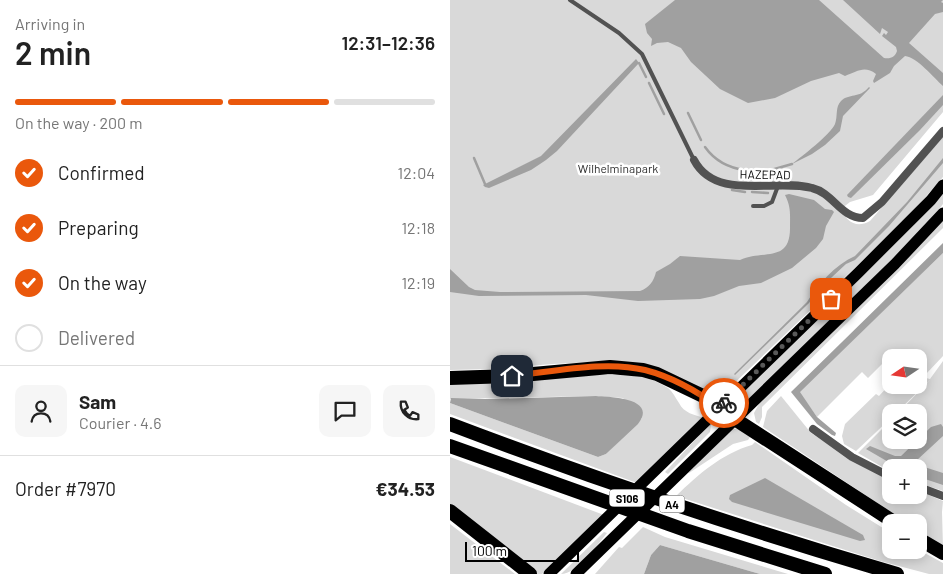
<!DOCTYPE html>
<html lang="en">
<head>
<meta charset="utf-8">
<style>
  body { margin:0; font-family:Barlow,sans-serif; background:#f6f6f6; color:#222; height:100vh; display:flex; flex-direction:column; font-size:19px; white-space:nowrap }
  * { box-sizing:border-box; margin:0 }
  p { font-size:16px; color:#767676 }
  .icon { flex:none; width:28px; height:28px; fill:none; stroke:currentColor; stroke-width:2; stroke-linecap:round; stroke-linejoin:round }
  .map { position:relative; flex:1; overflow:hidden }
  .side { display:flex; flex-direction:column; background:#fff; width:450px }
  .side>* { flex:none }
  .needle { width:32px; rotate:257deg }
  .buttons { position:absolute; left:432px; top:349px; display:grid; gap:10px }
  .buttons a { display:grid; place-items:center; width:45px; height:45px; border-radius:10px; background:#fff; box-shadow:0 2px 12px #0003; font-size:25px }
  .scale { position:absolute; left:15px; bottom:12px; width:114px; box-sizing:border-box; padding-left:5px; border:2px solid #000; border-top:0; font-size:14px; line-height:18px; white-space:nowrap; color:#000; -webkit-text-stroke:4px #fff; paint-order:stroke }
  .pin { position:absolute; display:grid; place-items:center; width:42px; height:42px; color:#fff; margin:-21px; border-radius:10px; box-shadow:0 2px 8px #0006 }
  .courier { position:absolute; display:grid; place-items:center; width:50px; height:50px; margin:-25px; border:4px solid #ea580c; border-radius:50%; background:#fff; color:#222; box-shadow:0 1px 6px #0007 }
  .head em { font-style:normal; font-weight:600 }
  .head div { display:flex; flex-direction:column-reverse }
  .head { display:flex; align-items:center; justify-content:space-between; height:85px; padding:0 15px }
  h1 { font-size:32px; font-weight:600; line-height:38px }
  .bar { display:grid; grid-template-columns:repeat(4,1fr); gap:8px 5px; align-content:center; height:60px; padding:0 15px }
  .bar i { height:6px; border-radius:4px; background:#e0e0e0 }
  .bar .current { background:#ea580c }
  .bar p { grid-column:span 4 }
  .line { display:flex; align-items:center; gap:12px; padding:0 15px; border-top:1px solid #e0e0e0 }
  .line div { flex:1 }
  .round { display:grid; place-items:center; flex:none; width:52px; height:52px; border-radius:10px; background:#f6f6f6 }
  ol { padding:0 15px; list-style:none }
  li { display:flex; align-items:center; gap:15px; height:55px }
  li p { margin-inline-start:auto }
  li .icon { padding:5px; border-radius:50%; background:#ea580c; color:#fff; stroke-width:4 }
  li:last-child { color:#767676 }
  li i { width:28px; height:28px; border:2px solid #e0e0e0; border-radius:50% }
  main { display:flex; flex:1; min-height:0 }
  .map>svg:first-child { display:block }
</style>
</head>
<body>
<main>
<section class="side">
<div class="head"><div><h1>2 min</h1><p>Arriving in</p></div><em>12:31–12:36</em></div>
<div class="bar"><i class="current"></i><i class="current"></i><i class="current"></i><i></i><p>On the way · 200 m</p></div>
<ol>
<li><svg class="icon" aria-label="check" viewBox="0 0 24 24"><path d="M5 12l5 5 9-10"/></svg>Confirmed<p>12:04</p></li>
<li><svg class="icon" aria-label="check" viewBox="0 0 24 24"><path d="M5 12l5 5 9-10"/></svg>Preparing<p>12:18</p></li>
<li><svg class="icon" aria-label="check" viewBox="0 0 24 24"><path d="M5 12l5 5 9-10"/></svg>On the way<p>12:19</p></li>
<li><i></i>Delivered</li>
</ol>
<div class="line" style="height:90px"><a class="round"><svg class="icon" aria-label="person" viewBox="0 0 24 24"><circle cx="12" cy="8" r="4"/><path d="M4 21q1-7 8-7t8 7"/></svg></a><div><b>Sam</b><p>Courier · 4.6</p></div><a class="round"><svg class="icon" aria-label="chat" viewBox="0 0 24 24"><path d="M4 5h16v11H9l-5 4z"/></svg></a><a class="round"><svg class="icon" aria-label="phone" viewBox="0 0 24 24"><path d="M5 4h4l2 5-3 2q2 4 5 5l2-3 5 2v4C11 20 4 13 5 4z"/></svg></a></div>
<div class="line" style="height:65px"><div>Order #7970</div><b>€34.53</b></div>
</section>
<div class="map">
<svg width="493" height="574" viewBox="0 0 493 574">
  <rect width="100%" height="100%" fill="#fff"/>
  <g fill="#d9d9d9">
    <path d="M 0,0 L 493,0 L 493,112 L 423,195 L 400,202 L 391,209 C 396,221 406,229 420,221 L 493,137 L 493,177 L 459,216 L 275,392 L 258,396 L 207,367 L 167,361 L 102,364 L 43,369 L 0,370 Z"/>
    <polygon points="493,190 493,204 479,223 285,413 276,407"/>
    <polygon points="493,220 493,228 312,407 312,417 309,424 306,422 304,413 310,402"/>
    <polygon points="493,253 493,356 476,374 476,378 480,379 493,361 493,491 469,483 469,468 441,468 441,472 408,453 441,420 441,440 469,440 469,412 449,412 481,379 447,412 441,412 441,418 406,451 394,444 392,436 395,424 426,394 429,396 441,383 441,385 469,385 469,358 441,358 441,371 433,363 418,378 412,372 367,417 349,392"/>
    <path d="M 146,375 C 171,375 197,373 218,388 C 223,392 225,397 229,403 C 234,413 244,415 255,418 L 187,483 L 0,414 L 0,403 L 148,457 L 156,454 L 192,418 L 173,398 L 146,396 L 0,399 L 0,383 L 47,383 Z"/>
    <polygon points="331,396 361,433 403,460 441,480 441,495 469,495 469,491 493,501 492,512 493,547 469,531 469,522 456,522 313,427 317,411"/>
    <polygon points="260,424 261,425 260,432 218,474 215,472"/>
    <polygon points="282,429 290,429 300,437 298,440 283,444 239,473 238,473"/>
    <path d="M 305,442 L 396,505 L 441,533 L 441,550 L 469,550 L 493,563 L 493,574 L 479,574 L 430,561 L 226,496 C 249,474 271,454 302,445 Z"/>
    <polygon points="0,457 154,515 92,574 85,574 0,508"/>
    <polygon points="0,524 65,574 0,574"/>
    <polygon points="193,527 215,537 338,574 310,574 210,545 201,555 194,574 145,574 169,547 172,548"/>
    <path d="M 154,532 L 157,533 C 147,545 127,574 111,574 Z"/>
  </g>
  <g fill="#a0a0a0">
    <path d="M 225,0 L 369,0 L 434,58 C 441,59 445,57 447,51 L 446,47 L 432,36 L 434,33 L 436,35 L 438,32 L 432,28 L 430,34 L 393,0 L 493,0 L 491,2 L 493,3 L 493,12 L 485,14 L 459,43 L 493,73 L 493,86 C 484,78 467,57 455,56 L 444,66 L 440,73 L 424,83 L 423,81 L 426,74 C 414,65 407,72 395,76 L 389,73 L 361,81 L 325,98 L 298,103 L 270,89 L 241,62 L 231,48 L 218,42 L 207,43 L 201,46 L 202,39 L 197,33 L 195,24 Z"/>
    <polygon points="186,59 189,63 107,151 96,160 81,170 39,188 35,187 33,185 91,156"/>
    <path d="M 419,87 L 420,88 L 393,116 L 390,131 L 375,145 L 362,154 L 342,164 C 351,157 381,134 385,124 C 388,116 385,107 391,101 C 399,93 409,99 419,87 Z"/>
    <polygon points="493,95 493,105 470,130 401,198 398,197 397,195"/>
    <path d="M 493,158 L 493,163 L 439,226 L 405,260 L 396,264 L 367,291 L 359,303 L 285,375 L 284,374 L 357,302 C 368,284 385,265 405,256 L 457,202 Z"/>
    <path d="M 339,194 L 364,200 L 375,209 L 382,210 L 384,212 L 376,226 L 373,239 L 366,248 L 342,268 L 311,283 L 289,286 L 264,296 L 250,299 L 188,301 L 136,295 L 29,296 L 0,292 L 0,269 L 19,287 L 25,290 L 50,292 L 190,291 C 199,288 204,281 206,272 L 220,264 L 230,256 L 290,260 C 313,249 341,264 340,226 C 340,213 341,207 335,195 Z"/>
    <polygon points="493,243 493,253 350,392 367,417 386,433 385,436 382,435 367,424 341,392"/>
    <path d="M 146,396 C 161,397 208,398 188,424 L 156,454 L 148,457 L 0,403 L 1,398 L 35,399 Z"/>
    <polygon points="491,424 493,427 493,436 467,460 468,465 493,473 493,485 469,477 469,468 447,467 416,449 420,446 445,456 451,456 481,427"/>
    <polygon points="315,478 413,535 415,540 410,541 282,502 279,499 280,495"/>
    <polygon points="210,545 310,574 194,574 201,555"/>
  </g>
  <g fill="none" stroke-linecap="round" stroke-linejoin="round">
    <g stroke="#a0a0a0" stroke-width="2.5">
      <polyline points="189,63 196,77"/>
      <polyline points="199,83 214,114"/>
      <polyline points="238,113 251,140"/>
      <path d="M 255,147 C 265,161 279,168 295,170"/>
      <polyline points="24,158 35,184"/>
      <polyline points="304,171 321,170 342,164"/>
      <polyline points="282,190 295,192"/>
      <polyline points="302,192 318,193"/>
    </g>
    <g stroke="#525252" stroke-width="4">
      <polyline points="120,0 169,33 192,54 244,160"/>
      <polyline points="303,206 314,206 322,202 328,186"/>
    </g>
    <g stroke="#525252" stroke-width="8">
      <path d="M 244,160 C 266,202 326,178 362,188 C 383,193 391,218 413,218 L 432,202 L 493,131"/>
      <polyline points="363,429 402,457 441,477"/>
      <polyline points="469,487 493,496"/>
    </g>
    <g stroke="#000" stroke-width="11">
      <polyline points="99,574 408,273 481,200 493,185"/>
      <polyline points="126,574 445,264 493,213"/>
    </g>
    <g stroke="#000" stroke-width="14">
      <polyline points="0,378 61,376 160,367 193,370 207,374 253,396 285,419 444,522"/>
      <path d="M 0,424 C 147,480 296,530 447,574"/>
      <polyline points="0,446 238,531 375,574"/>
      <polyline points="0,511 80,574"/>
      <polyline points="469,539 493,553"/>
    </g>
  </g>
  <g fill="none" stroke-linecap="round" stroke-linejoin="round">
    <polyline stroke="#595959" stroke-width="5" stroke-dasharray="0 9" points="274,403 381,299"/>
    <path stroke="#ea580c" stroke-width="6" d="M 62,376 C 103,372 154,360 195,370 C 222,377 247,391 270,408 L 274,403"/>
  </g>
  <g text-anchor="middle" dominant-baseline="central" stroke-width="5" stroke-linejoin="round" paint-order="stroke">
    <g fill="#fff" stroke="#4c4c4c" stroke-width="1">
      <rect x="159.5" y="489.5" width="35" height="17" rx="4"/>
      <rect x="209.5" y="495.5" width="25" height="17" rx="4"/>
    </g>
    <g font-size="11" font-weight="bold" fill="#000">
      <text x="177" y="498">S106</text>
      <text x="222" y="504">A4</text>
    </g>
    <g font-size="12" fill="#303030" stroke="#fff">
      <text x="168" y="168">Wilhelminapark</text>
    </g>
    <g font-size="12" fill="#000" stroke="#fff">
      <text transform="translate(315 174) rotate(1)">HAZEPAD</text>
    </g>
  </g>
</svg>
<div class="buttons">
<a><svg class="needle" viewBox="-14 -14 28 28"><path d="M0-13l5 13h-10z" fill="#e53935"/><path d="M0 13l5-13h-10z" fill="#767676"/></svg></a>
<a><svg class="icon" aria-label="layers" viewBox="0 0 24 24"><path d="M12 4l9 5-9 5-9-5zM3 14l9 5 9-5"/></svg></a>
<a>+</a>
<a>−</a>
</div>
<div class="scale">100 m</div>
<div class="pin" style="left:381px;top:299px;background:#ea580c"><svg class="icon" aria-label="bag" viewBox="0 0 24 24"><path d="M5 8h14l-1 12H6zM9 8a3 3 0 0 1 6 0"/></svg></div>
<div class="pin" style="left:62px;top:376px;background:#1f2937"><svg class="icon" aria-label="home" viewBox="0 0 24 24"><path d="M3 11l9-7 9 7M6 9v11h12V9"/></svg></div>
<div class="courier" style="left:274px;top:403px"><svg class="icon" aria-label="bike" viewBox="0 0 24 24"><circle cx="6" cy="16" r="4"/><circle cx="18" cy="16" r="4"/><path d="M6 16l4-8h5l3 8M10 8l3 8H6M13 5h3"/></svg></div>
</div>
</main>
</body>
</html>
